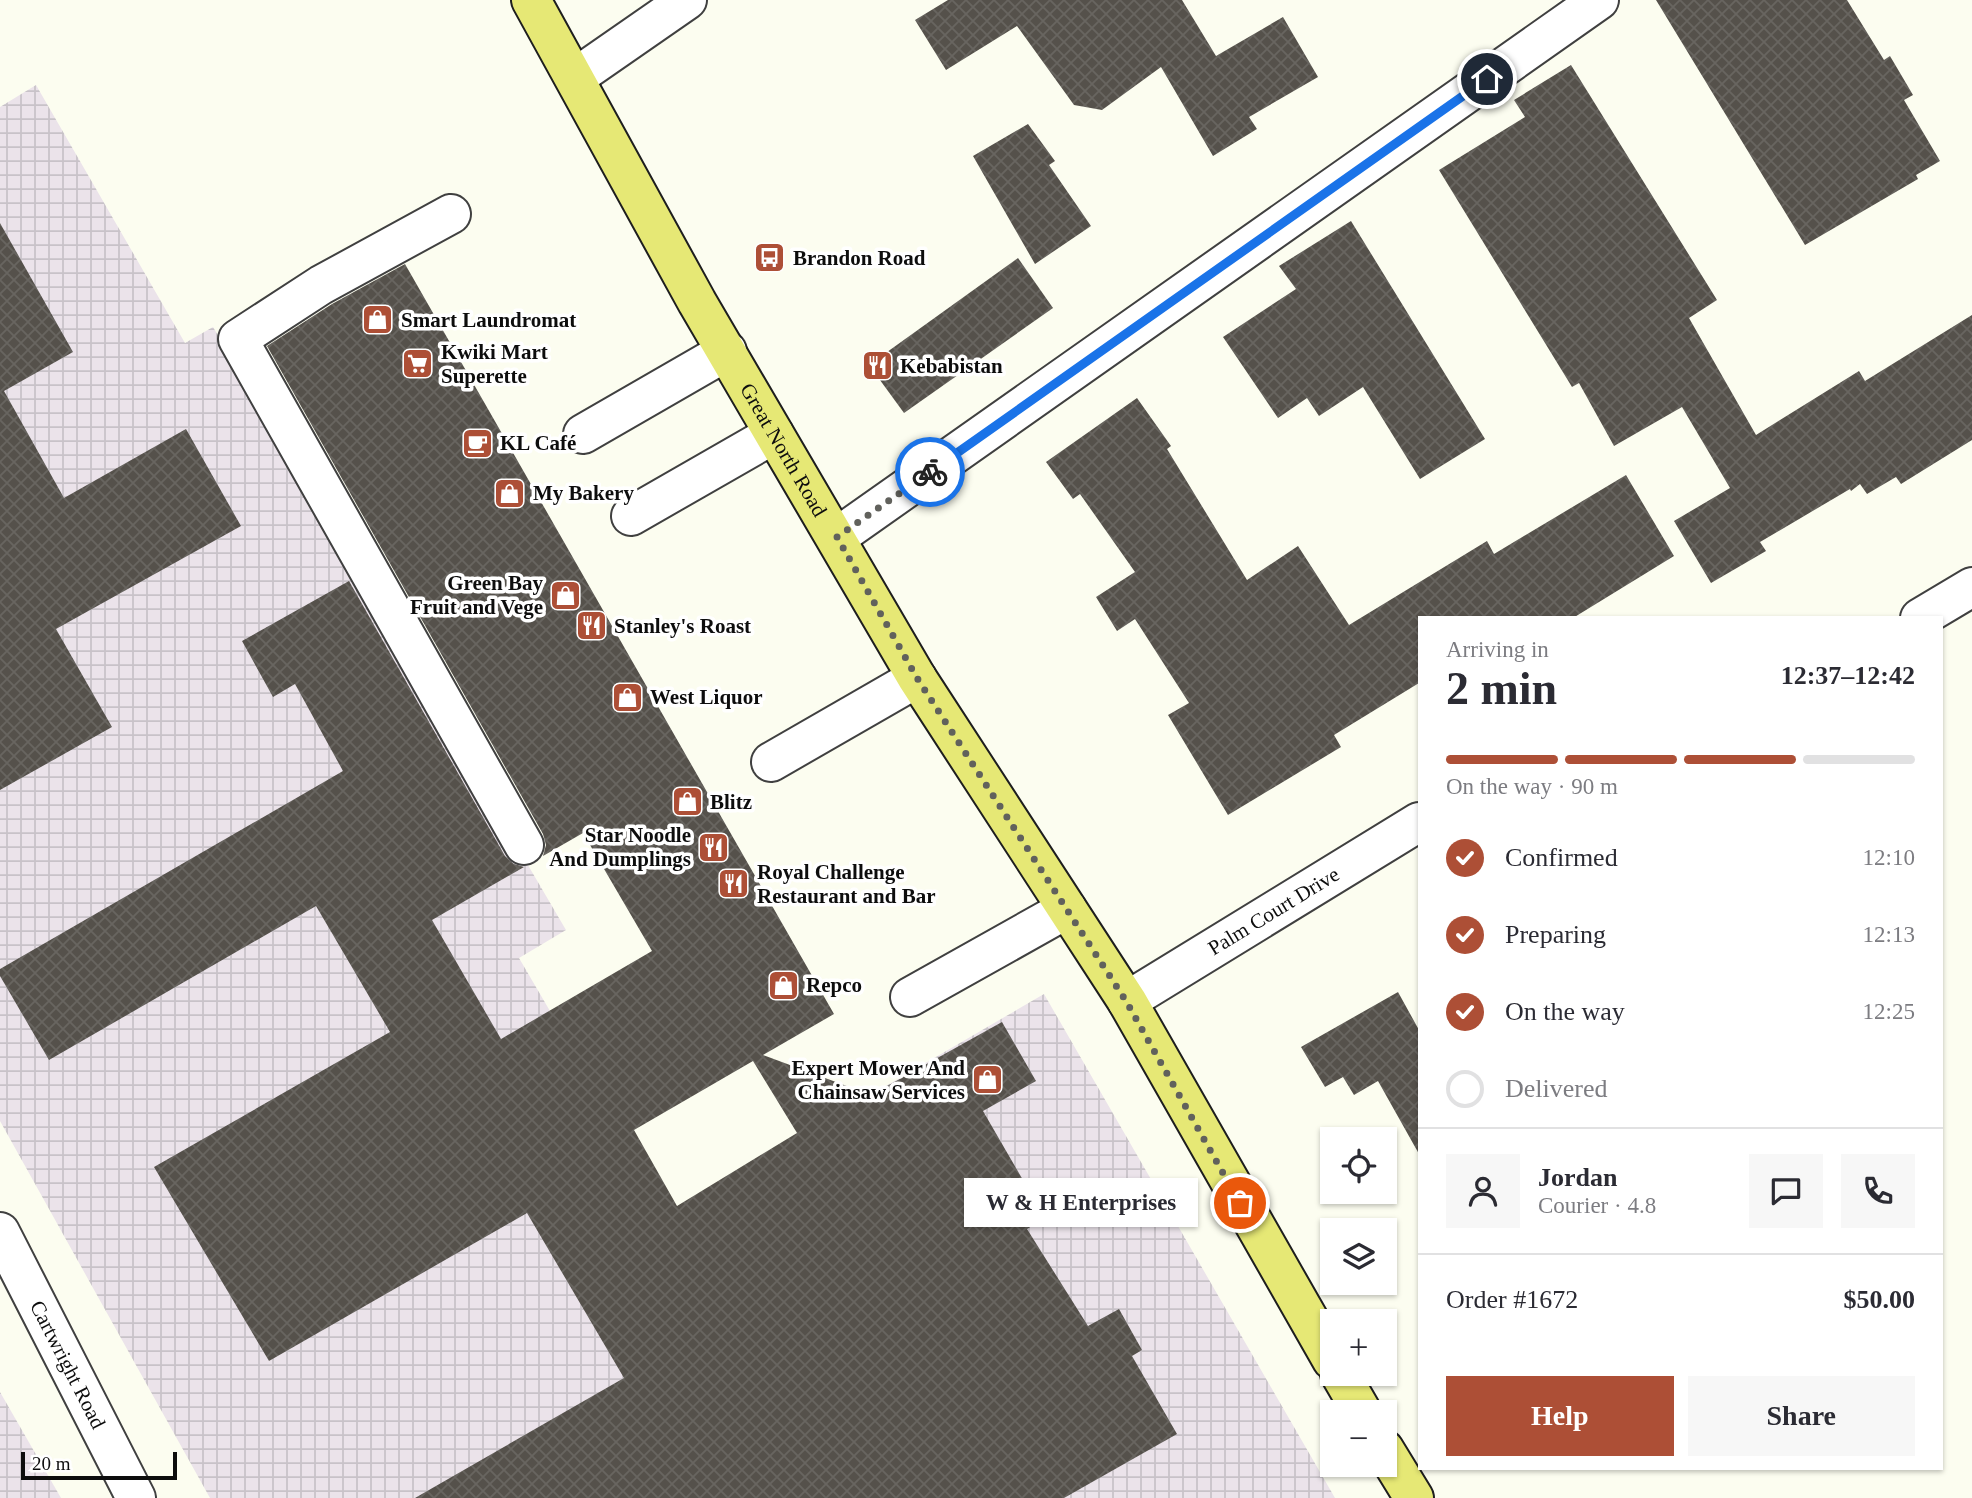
<!DOCTYPE html>
<html lang="en">
<head>
<meta charset="utf-8">
<style>
  body { margin:0; font-family:"Times New Roman",serif; background:#f7f7f7; color:#2b2b33; height:100vh; display:flex; flex-direction:column; font-size:26px; white-space:nowrap }
  * { box-sizing:border-box; margin:0 }
  p { font-size:23px; color:#7c7c81 }
  .icon { flex:none; width:38px; height:38px; fill:none; stroke:currentColor; stroke-width:2; stroke-linecap:round; stroke-linejoin:round }
  .map { position:relative; flex:1; overflow:hidden }
  .panel { position:absolute; left:1418px; top:616px; width:525px; height:854px; display:flex; flex-direction:column; background:#fff; border-radius:0px; box-shadow:0 2px 5px #0004 }
  .panel>* { flex:none }
  .buttons { position:absolute; left:1320px; top:1127px; display:grid; gap:14px }
  .buttons a { display:grid; place-items:center; width:77px; height:77px; border-radius:0px; background:#fff; box-shadow:0 2px 5px #0004; font-size:35px }
  .scale { position:absolute; left:21px; bottom:18px; width:156px; box-sizing:border-box; padding-left:7px; border:4px solid #0d0d0d; border-top:0; font-size:19px; line-height:24px; white-space:nowrap; color:#0d0d0d; -webkit-text-stroke:5px #fff; paint-order:stroke }
  .pin { position:absolute; display:grid; place-items:center; width:60px; height:60px; color:#fff; margin:-30px; border:4px solid #fff; border-radius:50%; box-shadow:0 2px 7px #0007 }
  .courier { position:absolute; display:grid; place-items:center; width:70px; height:70px; margin:-35px; border:5px solid #1a73e8; border-radius:50%; background:#fff; color:#222; box-shadow:0 2px 9px #0007 }
  .bubble { position:absolute; height:49px; border-radius:0px; background:#fff; box-shadow:0 2px 5px #0004; font-size:23px; font-weight:700; line-height:49px; text-align:center }
  .headline em { font-style:normal; font-weight:700 }
  .headline div { display:flex; flex-direction:column-reverse }
  .headline { display:flex; align-items:center; justify-content:space-between; height:119px; padding:0 28px }
  h1 { font-size:46px; font-weight:700; line-height:52px }
  .bar { display:grid; grid-template-columns:repeat(4,1fr); gap:10px 7px; align-content:center; height:84px; padding:0 28px }
  .bar i { height:9px; border-radius:5px; background:#e1e1e2 }
  .bar .on { background:#ad4f36 }
  .bar p { grid-column:span 4 }
  .line { display:flex; align-items:center; gap:18px; padding:0 28px; border-top:2px solid #e1e1e2 }
  .line div { flex:1 }
  .round { display:grid; place-items:center; flex:none; width:74px; height:74px; border-radius:0px; background:#f7f7f7 }
  ol { padding:0 28px; list-style:none }
  li { display:flex; align-items:center; gap:21px; height:77px }
  li p { margin-inline-start:auto }
  li .icon { padding:7px; border-radius:50%; background:#ad4f36; color:#fff; stroke-width:4 }
  li:last-child { color:#7c7c81 }
  li i { width:38px; height:38px; border:4px solid #e1e1e2; border-radius:50% }
  .action { display:flex; gap:14px; margin-top:auto; padding:14px 28px }
  .action a { flex:1; height:80px; border-radius:0px; background:#ad4f36; color:#fff; font-size:28px; font-weight:700; line-height:80px; text-align:center }
  .action a+a { background:#f7f7f7; color:#2b2b33 }
  .map>svg:first-child { display:block }
</style>
</head>
<body>
<div class="map">
<svg width="1972" height="1498" viewBox="0 0 1972 1498">
  <defs>
    <pattern id="industrial-grid" width="8" height="8" patternUnits="userSpaceOnUse" patternTransform="scale(1.75)"><rect width="8" height="8" fill="#ebe3ea"/><path d="M0 4h8M4 0v8" fill="none" stroke="#c8c2c8"/></pattern>
    <pattern id="building-cross-hatch" width="8" height="8" patternUnits="userSpaceOnUse" patternTransform="scale(1.75)"><rect width="8" height="8" fill="#55514b"/><path d="M0 0l8 8M0 8l8-8" fill="none" stroke="#686560"/></pattern>
  </defs>
  <rect width="100%" height="100%" fill="#fcfdf0"/>
  <g fill="url(#industrial-grid)">
    <polygon points="36,85 185,343 213,327 566,930 519,958 668,1213 1044,994 1335,1498 210,1498 0,1121 0,107"/>
    <polygon points="0,1392 61,1498 0,1498"/>
  </g>
  <g fill="url(#building-cross-hatch)" fill-rule="evenodd">
    <polygon points="948,0 1182,0 1216,56 1283,17 1318,77 1249,117 1257,129 1213,156 1161,67 1102,110 1074,105 1017,26 946,70 915,20"/>
    <polygon points="1656,0 1847,0 1884,60 1890,56 1913,95 1904,100 1940,161 1916,175 1918,179 1805,245"/>
    <polygon points="1571,65 1717,300 1689,318 1756,435 1859,371 1865,381 1972,315 1972,440 1901,484 1896,477 1867,494 1860,484 1851,491 1850,489 1760,542 1766,551 1711,583 1674,521 1730,488 1682,407 1614,446 1579,383 1572,387 1439,170 1525,117 1514,100"/>
    <polygon points="1028,124 1055,161 1049,165 1091,226 1035,264 973,156"/>
    <polygon points="1351,221 1485,439 1420,479 1363,387 1319,416 1307,398 1278,418 1223,337 1296,289 1279,266"/>
    <polygon points="0,223 73,352 4,391 64,498 186,429 241,526 56,629 112,727 0,790"/>
    <polygon points="1018,258 1053,308 904,413 869,365"/>
    <path d="M 405,264 L 834,1014 L 763,1055 L 871,1095 L 1002,1022 L 1036,1081 L 983,1111 L 1045,1218 L 1027,1229 L 1088,1326 L 1119,1309 L 1142,1350 L 1132,1356 L 1177,1434 L 1064,1498 L 415,1498 L 624,1378 L 527,1213 L 269,1361 L 154,1167 L 390,1032 L 316,906 L 49,1060 L 0,976 L 0,969 L 343,771 L 295,684 L 273,697 L 242,641 L 349,581 L 505,856 L 514,864 L 524,867 L 432,920 L 501,1039 L 652,951 L 583,833 L 543,856 L 546,845 L 543,834 L 267,346 L 332,304 ZM 753,1061 L 797,1133 L 677,1206 L 634,1130 Z"/>
    <polygon points="1137,398 1171,446 1167,449 1247,580 1298,546 1349,625 1487,541 1494,554 1626,475 1674,556 1573,618 1419,618 1419,683 1334,735 1341,747 1228,815 1168,715 1189,703 1135,619 1117,631 1096,597 1135,572 1080,494 1073,499 1046,462"/>
    <polygon points="1398,992 1419,1030 1419,1154 1378,1081 1354,1095 1343,1077 1325,1087 1301,1047"/>
  </g>
  <g fill="none" stroke-linecap="round" stroke-linejoin="round">
    <defs>
      <g id="minor">
        <polyline points="576,77 687,0"/>
        <polyline points="451,214 321,285 238,339 524,845"/>
        <polyline points="583,434 727,351"/>
        <polyline points="631,516 774,434"/>
        <polyline points="837,537 1599,0"/>
        <polyline points="1920,618 1972,587"/>
        <polyline points="771,762 917,678"/>
        <polyline points="910,997 1067,909"/>
        <path id="s1" d="M 1127,1001 L 1419,822"/>
        <path id="s2" d="M 0,1232 L 136,1498"/>
      </g>
      <g id="major">
        <path id="s3" d="M 531,0 L 697,302 L 917,678 L 1127,1001 L 1332,1360"/>
        <polyline points="1340,1374 1362,1412"/>
        <polyline points="1384,1449 1414,1498"/>
      </g>
    </defs>
    <use href="#minor" stroke="#404040" stroke-width="42"/>
    <use href="#major" stroke="#1e1e1e" stroke-width="42"/>
    <use href="#minor" stroke="#fff" stroke-width="38"/>
    <use href="#major" stroke="#e6e875" stroke-width="38"/>
  </g>
  <g fill="none" stroke-linecap="round" stroke-linejoin="round">
    <polyline stroke="#61615c" stroke-width="7" stroke-dasharray="0 12.6" points="930,472 837,537 917,678 1126,1001 1240,1203"/>
    <polyline stroke="#1a73e8" stroke-width="9" points="930,472 1487,79"/>
  </g>
  <defs>
    <symbol id="bus-square" viewBox="-11 -11 22 22"><rect x="-9" y="-9" width="18" height="18" rx="4" fill="#ad4f36" stroke="#fff"/><path d="M-5-6H5V4H4V6H2V4H-2V6H-4V4H-5ZM-3.5-4V0h7V-4ZM-3.5 1.2v1.5H-2V1.2ZM2 1.2v1.5H3.5V1.2Z" fill="#fff"/></symbol>
    <symbol id="shop-square" viewBox="-11 -11 22 22"><rect x="-9" y="-9" width="18" height="18" rx="4" fill="#ad4f36" stroke="#fff"/><path d="M-5-2.5h2.3a2.7 3.5 0 0 1 5.4 0H5L5.5 6h-11ZM-1.5-2.5h3a1.5 2.3 0 0 0-3 0Z" fill="#fff"/></symbol>
    <symbol id="supermarket-square" viewBox="-11 -11 22 22"><rect x="-9" y="-9" width="18" height="18" rx="4" fill="#ad4f36" stroke="#fff"/><path d="M-6-5.5h2.5l.6 2H6L4.5 2H-2.5L-4.4-4H-6ZM-1.5 3.2a1.3 1.3 0 1 0 .1 0ZM3 3.2a1.3 1.3 0 1 0 .1 0Z" fill="#fff"/></symbol>
    <symbol id="restaurant-square" viewBox="-11 -11 22 22"><rect x="-9" y="-9" width="18" height="18" rx="4" fill="#ad4f36" stroke="#fff"/><path d="M-5-6h1v4h1v-4h1v4h1v-4h1v5L-1.5 .5V6h-2V.5L-5-1ZM5-6V6H3V1.5H1.5Q1.5-4 5-6Z" fill="#fff"/></symbol>
    <symbol id="cafe-square" viewBox="-11 -11 22 22"><rect x="-9" y="-9" width="18" height="18" rx="4" fill="#ad4f36" stroke="#fff"/><path d="M-5.5-4.5H6V0H3Q3 3.5 0 3.5H-2.5Q-5.5 3.5-5.5 0ZM3-3.2v2h1.7v-2ZM-6 4.5H4V6H-6Z" fill="#fff"/></symbol>
  </defs>
  <g fill-rule="evenodd">
    <use href="#bus-square" x="752" y="240" width="35" height="35"/>
    <use href="#shop-square" x="360" y="302" width="35" height="35"/>
    <use href="#supermarket-square" x="400" y="346" width="35" height="35"/>
    <use href="#restaurant-square" x="860" y="348" width="35" height="35"/>
    <use href="#cafe-square" x="460" y="426" width="35" height="35"/>
    <use href="#shop-square" x="492" y="476" width="35" height="35"/>
    <use href="#shop-square" x="548" y="578" width="35" height="35"/>
    <use href="#restaurant-square" x="574" y="608" width="35" height="35"/>
    <use href="#shop-square" x="610" y="680" width="35" height="35"/>
    <use href="#shop-square" x="670" y="784" width="35" height="35"/>
    <use href="#restaurant-square" x="696" y="830" width="35" height="35"/>
    <use href="#restaurant-square" x="716" y="866" width="35" height="35"/>
    <use href="#shop-square" x="766" y="968" width="35" height="35"/>
    <use href="#shop-square" x="970" y="1062" width="35" height="35"/>
  </g>
  <g text-anchor="middle" dominant-baseline="central" stroke-width="7" stroke-linejoin="round" paint-order="stroke">
    <g font-size="21" font-weight="bold" fill="#0d0d0d" stroke="#fff" text-anchor="start">
      <text x="793" y="258">Brandon Road</text>
      <text x="401" y="320">Smart Laundromat</text>
      <text x="441" y="352">Kwiki Mart<tspan x="441" dy="24">Superette</tspan></text>
      <text x="900" y="366">Kebabistan</text>
      <text x="500" y="443">KL Café</text>
      <text x="533" y="493">My Bakery</text>
      <text x="543" y="583" text-anchor="end">Green Bay<tspan x="543" dy="24">Fruit and Vege</tspan></text>
      <text x="614" y="626">Stanley's Roast</text>
      <text x="650" y="697">West Liquor</text>
      <text x="710" y="802">Blitz</text>
      <text x="691" y="835" text-anchor="end">Star Noodle<tspan x="691" dy="24">And Dumplings</tspan></text>
      <text x="757" y="872">Royal Challenge<tspan x="757" dy="24">Restaurant and Bar</tspan></text>
      <text x="806" y="985">Repco</text>
      <text x="965" y="1068" text-anchor="end">Expert Mower And<tspan x="965" dy="24">Chainsaw Services</tspan></text>
    </g>
    <g font-size="21" fill="#0d0d0d" stroke="#fff">
      <text stroke="none"><textPath href="#s3" startOffset="516">Great North Road</textPath></text>
      <text stroke="none"><textPath href="#s1" startOffset="172">Palm Court Drive</textPath></text>
      <text stroke="none"><textPath href="#s2" startOffset="149">Cartwright Road</textPath></text>
    </g>
  </g>
</svg>
<div class="buttons">
<a><svg class="icon" aria-label="locate" viewBox="0 0 24 24"><circle cx="12" cy="12" r="6"/><path d="M12 2v4M12 18v4M2 12h4M18 12h4"/></svg></a>
<a><svg class="icon" aria-label="layers" viewBox="0 0 24 24"><path d="M12 4l9 5-9 5-9-5zM3 14l9 5 9-5"/></svg></a>
<a>+</a>
<a>−</a>
</div>
<div class="scale">20 m</div>
<div class="pin" style="left:1240px;top:1203px;background:#ea580c"><svg class="icon" aria-label="bag" viewBox="0 0 24 24"><path d="M5 8h14l-1 12H6zM9 8a3 3 0 0 1 6 0"/></svg></div>
<div class="pin" style="left:1487px;top:79px;background:#1f2937"><svg class="icon" aria-label="home" viewBox="0 0 24 24"><path d="M3 11l9-7 9 7M6 9v11h12V9"/></svg></div>
<div class="courier" style="left:930px;top:472px"><svg class="icon" aria-label="bike" viewBox="0 0 24 24"><circle cx="6" cy="16" r="4"/><circle cx="18" cy="16" r="4"/><path d="M6 16l4-8h5l3 8M10 8l3 8H6M13 5h3"/></svg></div>
<div class="bubble" style="left:964px;top:1178px;width:234px">W &amp; H Enterprises</div>
<section class="panel">
<div class="headline"><div><h1>2 min</h1><p>Arriving in</p></div><em>12:37–12:42</em></div>
<div class="bar"><i class="on"></i><i class="on"></i><i class="on"></i><i></i><p>On the way · 90 m</p></div>
<ol>
<li><svg class="icon" aria-label="check" viewBox="0 0 24 24"><path d="M5 12l5 5 9-10"/></svg>Confirmed<p>12:10</p></li>
<li><svg class="icon" aria-label="check" viewBox="0 0 24 24"><path d="M5 12l5 5 9-10"/></svg>Preparing<p>12:13</p></li>
<li><svg class="icon" aria-label="check" viewBox="0 0 24 24"><path d="M5 12l5 5 9-10"/></svg>On the way<p>12:25</p></li>
<li><i></i>Delivered</li>
</ol>
<div class="line" style="height:126px"><a class="round"><svg class="icon" aria-label="person" viewBox="0 0 24 24"><circle cx="12" cy="8" r="4"/><path d="M4 21q1-7 8-7t8 7"/></svg></a><div><b>Jordan</b><p>Courier · 4.8</p></div><a class="round"><svg class="icon" aria-label="chat" viewBox="0 0 24 24"><path d="M4 5h16v11H9l-5 4z"/></svg></a><a class="round"><svg class="icon" aria-label="phone" viewBox="0 0 24 24"><path d="M5 4h4l2 5-3 2q2 4 5 5l2-3 5 2v4C11 20 4 13 5 4z"/></svg></a></div>
<div class="line" style="height:91px"><div>Order #1672</div><b>$50.00</b></div>
<div class="action"><a>Help</a><a>Share</a></div>
</section>
</div>
</body>
</html>
